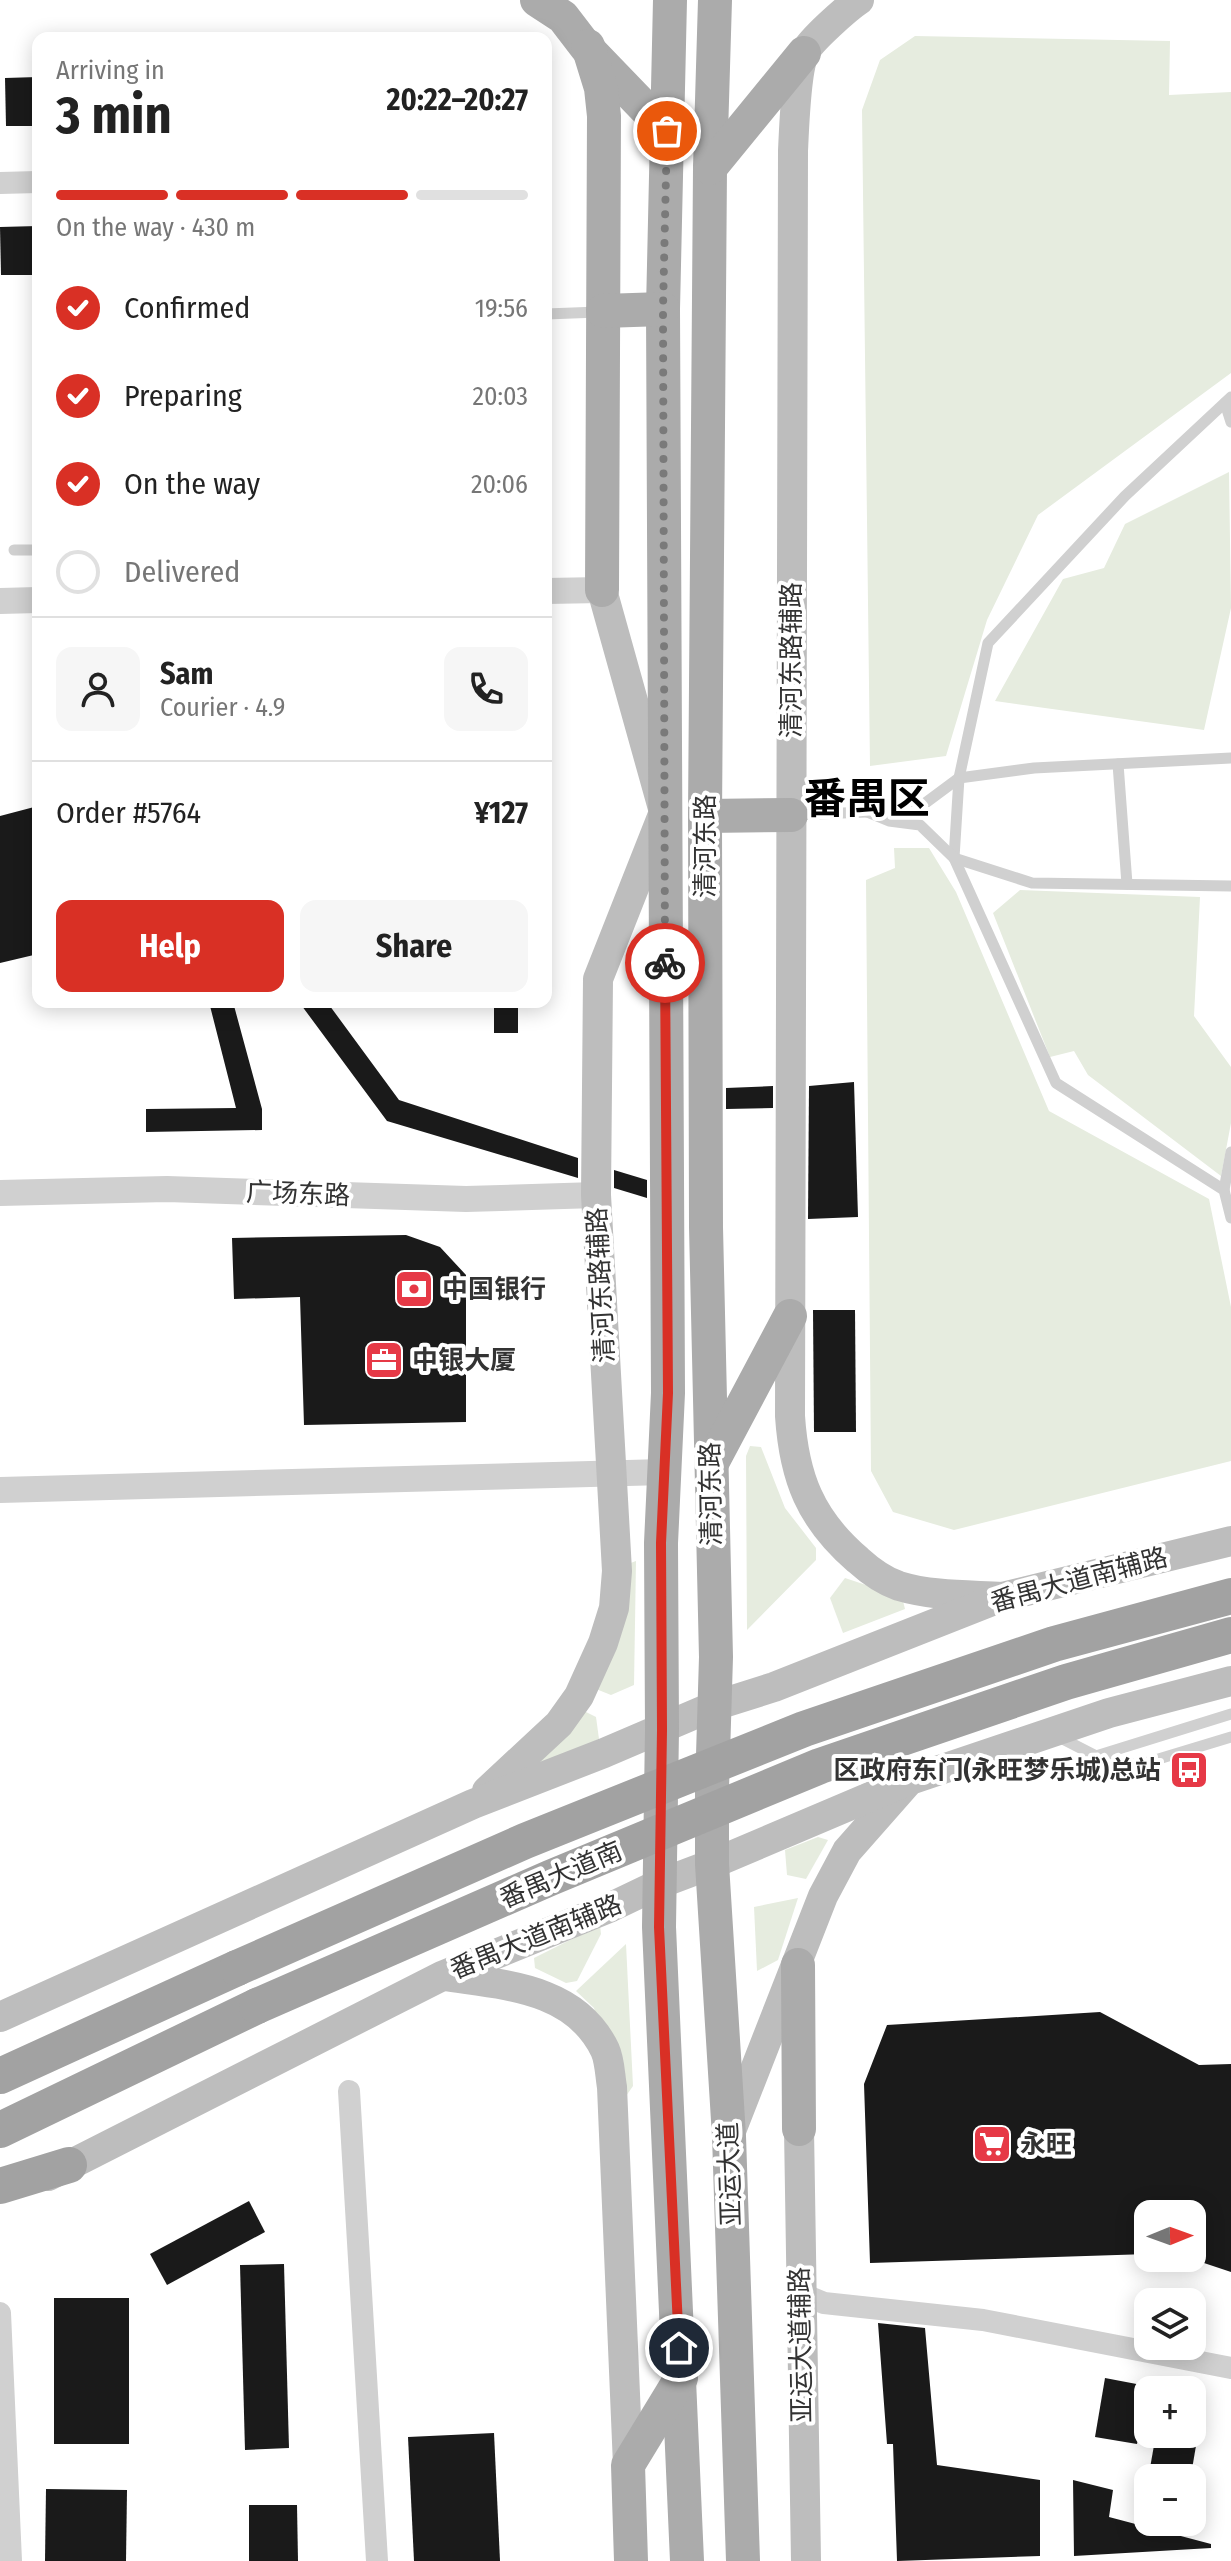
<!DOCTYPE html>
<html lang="en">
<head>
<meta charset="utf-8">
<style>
  body { margin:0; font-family:"Fira Sans Condensed","Noto Sans SC",sans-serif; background:#f6f6f6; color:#222; height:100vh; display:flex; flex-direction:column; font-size:30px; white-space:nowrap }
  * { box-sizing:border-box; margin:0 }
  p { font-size:26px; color:#767676 }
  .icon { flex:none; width:44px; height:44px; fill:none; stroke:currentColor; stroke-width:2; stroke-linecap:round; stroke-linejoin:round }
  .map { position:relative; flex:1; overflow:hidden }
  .details { position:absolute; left:32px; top:32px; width:520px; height:976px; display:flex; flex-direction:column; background:#fff; border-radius:16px; box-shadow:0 4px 20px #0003 }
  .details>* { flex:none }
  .needle { width:52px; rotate:89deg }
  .fabs { position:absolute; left:1134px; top:2200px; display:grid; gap:16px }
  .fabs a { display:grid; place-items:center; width:72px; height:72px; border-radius:16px; background:#fff; box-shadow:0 4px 20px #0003; font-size:40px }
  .pin { position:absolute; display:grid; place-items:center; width:68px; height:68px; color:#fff; margin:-34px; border:4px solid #fff; border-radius:50%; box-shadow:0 2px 8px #0007 }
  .courier { position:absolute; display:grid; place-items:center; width:80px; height:80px; margin:-40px; border:6px solid #d93025; border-radius:50%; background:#fff; color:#222; box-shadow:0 2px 10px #0007 }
  .summary em { font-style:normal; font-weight:700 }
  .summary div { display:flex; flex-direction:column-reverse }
  .summary { display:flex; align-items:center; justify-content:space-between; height:136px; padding:0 24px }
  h1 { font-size:52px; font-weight:700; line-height:60px }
  .bar { display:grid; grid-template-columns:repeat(4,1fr); gap:12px 8px; align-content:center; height:96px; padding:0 24px }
  .bar i { height:10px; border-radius:6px; background:#e0e0e0 }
  .bar .selected { background:#d93025 }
  .bar p { grid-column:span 4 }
  .line { display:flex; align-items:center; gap:20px; padding:0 24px; border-top:2px solid #e0e0e0 }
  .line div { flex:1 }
  .round { display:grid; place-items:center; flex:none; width:84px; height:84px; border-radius:16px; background:#f6f6f6 }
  ol { padding:0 24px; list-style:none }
  li { display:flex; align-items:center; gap:24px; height:88px }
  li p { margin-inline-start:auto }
  li .icon { padding:8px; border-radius:50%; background:#d93025; color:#fff; stroke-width:4 }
  li:last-child { color:#767676 }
  li i { width:44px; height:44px; border:4px solid #e0e0e0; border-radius:50% }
  .cta { display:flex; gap:16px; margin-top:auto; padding:16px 24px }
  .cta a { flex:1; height:92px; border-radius:16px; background:#d93025; color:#fff; font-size:32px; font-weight:700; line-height:92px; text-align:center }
  .cta a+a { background:#f6f6f6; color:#222 }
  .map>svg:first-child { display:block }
</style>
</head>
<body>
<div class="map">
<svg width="1231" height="2561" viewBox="0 0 1231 2561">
  <rect width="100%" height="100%" fill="#fff"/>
  <g fill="#e6ecdf">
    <polygon points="915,36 1170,41 1169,95 1231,92 1231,373 1038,515 987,620 946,756 870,766 862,110 880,60"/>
    <polygon points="1229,472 1231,608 1204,730 995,701 1063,579 1104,568 1125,524"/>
    <polygon points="894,848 929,848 956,892 1049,1111 1209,1199 1231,1307 1231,1461 954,1530 893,1512 871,1471 866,880 895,868"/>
    <polygon points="1020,890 1200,897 1194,1016 1231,1067 1231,1123 1221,1176 1088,1075 1074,1051 1050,1057 993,913"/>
    <polygon points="750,1446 761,1447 785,1508 816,1548 816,1560 747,1630 746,1456"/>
    <polygon points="636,1561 634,1685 611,1695 596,1689 625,1565"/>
    <polygon points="845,1578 902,1597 905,1609 843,1633 830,1598"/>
    <polygon points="578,1708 596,1717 599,1739 530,1773"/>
    <polygon points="818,1837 828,1840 806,1879 787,1875 785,1850"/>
    <polygon points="798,1898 778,1960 757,1971 754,1907"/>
    <polygon points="600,1925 601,1934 577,1981 566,1983 535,1968 534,1958"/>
    <polygon points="626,1944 633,2086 626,2096 618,2087 594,2008 576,1991"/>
  </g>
  <g fill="#1a1a1a">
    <polygon points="38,77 38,126 6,126 5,78"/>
    <polygon points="38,226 38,275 1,275 0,227"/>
    <polygon points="38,806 38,954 0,963 0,816"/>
    <polygon points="209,1002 233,1002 262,1109 262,1130 146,1132 146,1109 236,1108"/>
    <polygon points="299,1002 327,1002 399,1100 578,1158 578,1178 387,1121"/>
    <rect x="494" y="1002" width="24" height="31"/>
    <polygon points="854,1082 858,1217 808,1219 809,1086"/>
    <polygon points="773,1086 773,1108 726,1109 726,1088"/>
    <polygon points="614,1170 647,1180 647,1198 614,1188"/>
    <polygon points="406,1235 440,1247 466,1275 466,1422 304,1425 300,1297 234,1299 232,1238"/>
    <polygon points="813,1310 855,1310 856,1432 814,1432"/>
    <polygon points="1100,2012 1199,2065 1231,2064 1231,2272 1192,2259 1192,2214 1148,2214 1148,2254 870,2263 864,2084 887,2025"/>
    <polygon points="249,2201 265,2232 167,2285 150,2254"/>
    <polygon points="284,2264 289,2448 245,2450 240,2265"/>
    <rect x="54" y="2298" width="75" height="146"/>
    <polygon points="878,2323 925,2328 937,2465 1040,2480 1040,2556 897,2561 893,2444 887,2444"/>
    <polygon points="1105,2378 1147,2386 1137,2444 1095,2437"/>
    <polygon points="494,2433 500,2561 414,2561 408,2437"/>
    <polygon points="1156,2434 1198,2434 1191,2475 1150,2468"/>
    <polygon points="1073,2480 1113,2490 1109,2517 1211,2544 1211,2548 1074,2556"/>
    <polygon points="46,2489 127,2490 126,2561 45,2561"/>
    <polygon points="249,2505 297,2505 298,2561 249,2561"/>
  </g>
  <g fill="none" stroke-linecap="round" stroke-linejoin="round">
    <g stroke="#d0d0d0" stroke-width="11">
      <polyline points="546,314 599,312"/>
      <polyline points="1231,397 1125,496 988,643 959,778 954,858 1056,1083 1224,1190 1231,1218"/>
      <polyline points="1225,403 1231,422"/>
      <polyline points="14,550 38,550"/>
      <polyline points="1118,764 1127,884"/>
      <polyline points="867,812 889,821 920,825 954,858 1032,883 1231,886"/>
      <polyline points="795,815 867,812 890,805 924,804 959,778 1034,768 1231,758"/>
      <polyline points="1224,1190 1231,1152"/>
      <polyline points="1057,1736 1096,1756 1123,1763 1142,1764 1231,1737"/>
      <polyline points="1096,1756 1231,1714"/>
    </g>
    <g stroke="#d0d0d0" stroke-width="22">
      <polyline points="0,183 38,182"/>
      <polyline points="349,2091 377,2561"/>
      <polyline points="800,2293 824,2303 983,2320 1231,2368"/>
      <polyline points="0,2313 11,2561"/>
    </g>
    <g stroke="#d0d0d0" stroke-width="26">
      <polyline points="546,591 602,590"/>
      <polyline points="0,601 38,600"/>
      <polyline points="0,1193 167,1189 466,1199 596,1195"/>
      <polyline points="0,1490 664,1472"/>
    </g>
    <g stroke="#bdbdbd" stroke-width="30">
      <path d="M 859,0 C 847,8 811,40 805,52 C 796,68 794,130 793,151 L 790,1416 C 794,1477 810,1519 858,1560 C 869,1570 884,1581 899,1586 C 932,1596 968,1595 1002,1597"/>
      <polyline points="487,1791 559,1724 579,1696 603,1643 614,1608 617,1571 596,1195 598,979 664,812 602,590"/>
      <path d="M 444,1976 C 503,1985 575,1987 605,2050 C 610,2061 610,2076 612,2087 L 628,2465"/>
      <polyline points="0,2017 473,1804 604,1753 714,1706 774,1687 1002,1597 1231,1541"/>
      <polyline points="799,2129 806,2561"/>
      <polyline points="729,2136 823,1896 847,1851 906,1784"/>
      <polyline points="48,2176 442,1976 611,1907 659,1884 712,1864 910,1780 1109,1713 1231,1681"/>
    </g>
    <g stroke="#ababab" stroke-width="34">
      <polyline points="537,0 563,17 586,47 667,131"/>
      <polyline points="670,0 663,309 668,1393 661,1543 662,1730 659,1927 687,2561"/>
      <polyline points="715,0 710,168 705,816 706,1227 716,1657 712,1788 712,1864 729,2136 743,2561"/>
      <polyline points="588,46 601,88 604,116 602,590"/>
      <polyline points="710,168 804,53"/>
      <polyline points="603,311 663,309"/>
      <polyline points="705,816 791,815"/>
      <polyline points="713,1461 790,1316"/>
      <polyline points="798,1965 799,2129"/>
      <polyline points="631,2561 628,2465 681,2378"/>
    </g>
    <g stroke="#a2a2a2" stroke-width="36">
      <polyline points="0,2076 237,1968"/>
      <polyline points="0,2130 257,2006"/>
      <polyline points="0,2186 69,2165"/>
    </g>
    <g stroke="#a2a2a2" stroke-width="36">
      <polyline points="237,1968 525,1841 804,1729 1054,1644 1231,1596"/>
      <polyline points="257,2006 550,1878 820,1766 1066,1682 1231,1635"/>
    </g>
  </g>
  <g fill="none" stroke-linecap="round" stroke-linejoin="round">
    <polyline stroke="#7a7a7a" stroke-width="8" stroke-dasharray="0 14.4" points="665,963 663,309 667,131"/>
    <polyline stroke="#d93025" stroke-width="10" points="665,963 668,1393 661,1543 662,1730 659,1927 679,2348"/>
  </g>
  <defs>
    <symbol id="bank-square" viewBox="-11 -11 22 22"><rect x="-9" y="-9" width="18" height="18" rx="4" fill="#e63946" stroke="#fff"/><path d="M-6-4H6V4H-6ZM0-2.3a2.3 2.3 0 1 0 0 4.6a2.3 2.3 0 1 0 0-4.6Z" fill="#fff"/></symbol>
    <symbol id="office-square" viewBox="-11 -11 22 22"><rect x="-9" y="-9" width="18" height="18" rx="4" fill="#e63946" stroke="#fff"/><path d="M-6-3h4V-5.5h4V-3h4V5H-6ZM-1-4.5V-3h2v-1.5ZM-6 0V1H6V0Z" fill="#fff"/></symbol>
    <symbol id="bus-square" viewBox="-11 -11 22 22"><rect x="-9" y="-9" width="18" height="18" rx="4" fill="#e63946" stroke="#fff"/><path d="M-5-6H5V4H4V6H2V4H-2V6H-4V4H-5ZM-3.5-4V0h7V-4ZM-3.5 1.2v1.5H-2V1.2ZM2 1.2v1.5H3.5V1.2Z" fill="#fff"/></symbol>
    <symbol id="supermarket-square" viewBox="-11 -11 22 22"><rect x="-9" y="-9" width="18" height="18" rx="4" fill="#e63946" stroke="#fff"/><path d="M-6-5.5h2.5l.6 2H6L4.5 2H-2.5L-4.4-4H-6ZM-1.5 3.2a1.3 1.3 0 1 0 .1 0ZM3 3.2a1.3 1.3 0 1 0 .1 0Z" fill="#fff"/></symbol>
  </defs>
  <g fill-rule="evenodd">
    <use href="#bank-square" x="392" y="1267" width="44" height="44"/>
    <use href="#office-square" x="362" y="1338" width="44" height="44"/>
    <use href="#bus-square" x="1167" y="1748" width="44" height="44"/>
    <use href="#supermarket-square" x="970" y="2122" width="44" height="44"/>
  </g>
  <g text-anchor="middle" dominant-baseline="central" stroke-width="8" stroke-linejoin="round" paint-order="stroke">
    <g font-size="26" fill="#333" stroke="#fff">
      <text transform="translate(791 660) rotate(-90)">清河东路辅路</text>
      <text transform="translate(705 846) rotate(-90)">清河东路</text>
      <text transform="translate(298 1194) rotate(2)">广场东路</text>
      <text transform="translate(601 1285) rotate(-93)">清河东路辅路</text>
      <text transform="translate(711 1494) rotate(-91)">清河东路</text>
      <text transform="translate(1079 1580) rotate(-15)">番禺大道南辅路</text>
      <text transform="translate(561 1875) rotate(-23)">番禺大道南</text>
      <text transform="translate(536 1937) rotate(-22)">番禺大道南辅路</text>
      <text transform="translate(730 2174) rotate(-92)">亚运大道</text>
      <text transform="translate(801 2345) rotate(-91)">亚运大道辅路</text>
    </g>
    <g font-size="26" font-weight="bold" fill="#333" stroke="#fff" text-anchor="start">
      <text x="442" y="1289">中国银行</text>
      <text x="412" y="1360">中银大厦</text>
      <text x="1161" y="1770" text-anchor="end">区政府东门(永旺梦乐城)总站</text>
      <text x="1020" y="2144">永旺</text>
    </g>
    <g font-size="42" font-weight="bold" fill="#000" stroke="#fff">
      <text x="867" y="799">番禺区</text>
    </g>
  </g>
</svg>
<div class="fabs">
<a><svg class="needle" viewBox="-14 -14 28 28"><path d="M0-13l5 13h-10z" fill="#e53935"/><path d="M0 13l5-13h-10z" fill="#767676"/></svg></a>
<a><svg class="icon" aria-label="layers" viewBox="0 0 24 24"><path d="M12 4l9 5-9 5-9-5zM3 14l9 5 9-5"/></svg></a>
<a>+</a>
<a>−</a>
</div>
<div class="pin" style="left:667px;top:131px;background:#ea580c"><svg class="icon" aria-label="bag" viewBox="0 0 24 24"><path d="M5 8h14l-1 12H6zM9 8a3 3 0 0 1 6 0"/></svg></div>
<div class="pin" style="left:679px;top:2348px;background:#1f2937"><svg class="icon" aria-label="home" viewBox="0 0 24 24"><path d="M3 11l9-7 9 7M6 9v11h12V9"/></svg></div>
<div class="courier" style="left:665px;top:963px"><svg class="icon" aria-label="bike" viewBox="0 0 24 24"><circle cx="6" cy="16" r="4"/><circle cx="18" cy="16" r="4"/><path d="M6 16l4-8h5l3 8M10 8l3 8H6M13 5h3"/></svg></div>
<section class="details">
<div class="summary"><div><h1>3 min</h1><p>Arriving in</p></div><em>20:22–20:27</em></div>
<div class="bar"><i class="selected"></i><i class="selected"></i><i class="selected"></i><i></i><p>On the way · 430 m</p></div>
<ol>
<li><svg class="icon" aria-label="check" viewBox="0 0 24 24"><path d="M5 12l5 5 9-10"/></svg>Confirmed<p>19:56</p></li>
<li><svg class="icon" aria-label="check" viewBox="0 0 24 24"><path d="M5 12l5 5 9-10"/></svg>Preparing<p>20:03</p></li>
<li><svg class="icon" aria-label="check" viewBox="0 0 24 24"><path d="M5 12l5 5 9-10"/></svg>On the way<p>20:06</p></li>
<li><i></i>Delivered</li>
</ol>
<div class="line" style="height:144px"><a class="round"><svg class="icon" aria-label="person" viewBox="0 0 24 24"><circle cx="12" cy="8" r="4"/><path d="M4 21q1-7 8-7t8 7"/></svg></a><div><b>Sam</b><p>Courier · 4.9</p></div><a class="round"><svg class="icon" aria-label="phone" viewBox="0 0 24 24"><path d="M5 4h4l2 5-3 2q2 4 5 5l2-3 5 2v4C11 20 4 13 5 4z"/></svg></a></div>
<div class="line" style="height:104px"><div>Order #5764</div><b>¥127</b></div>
<div class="cta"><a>Help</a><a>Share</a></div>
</section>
</div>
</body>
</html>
